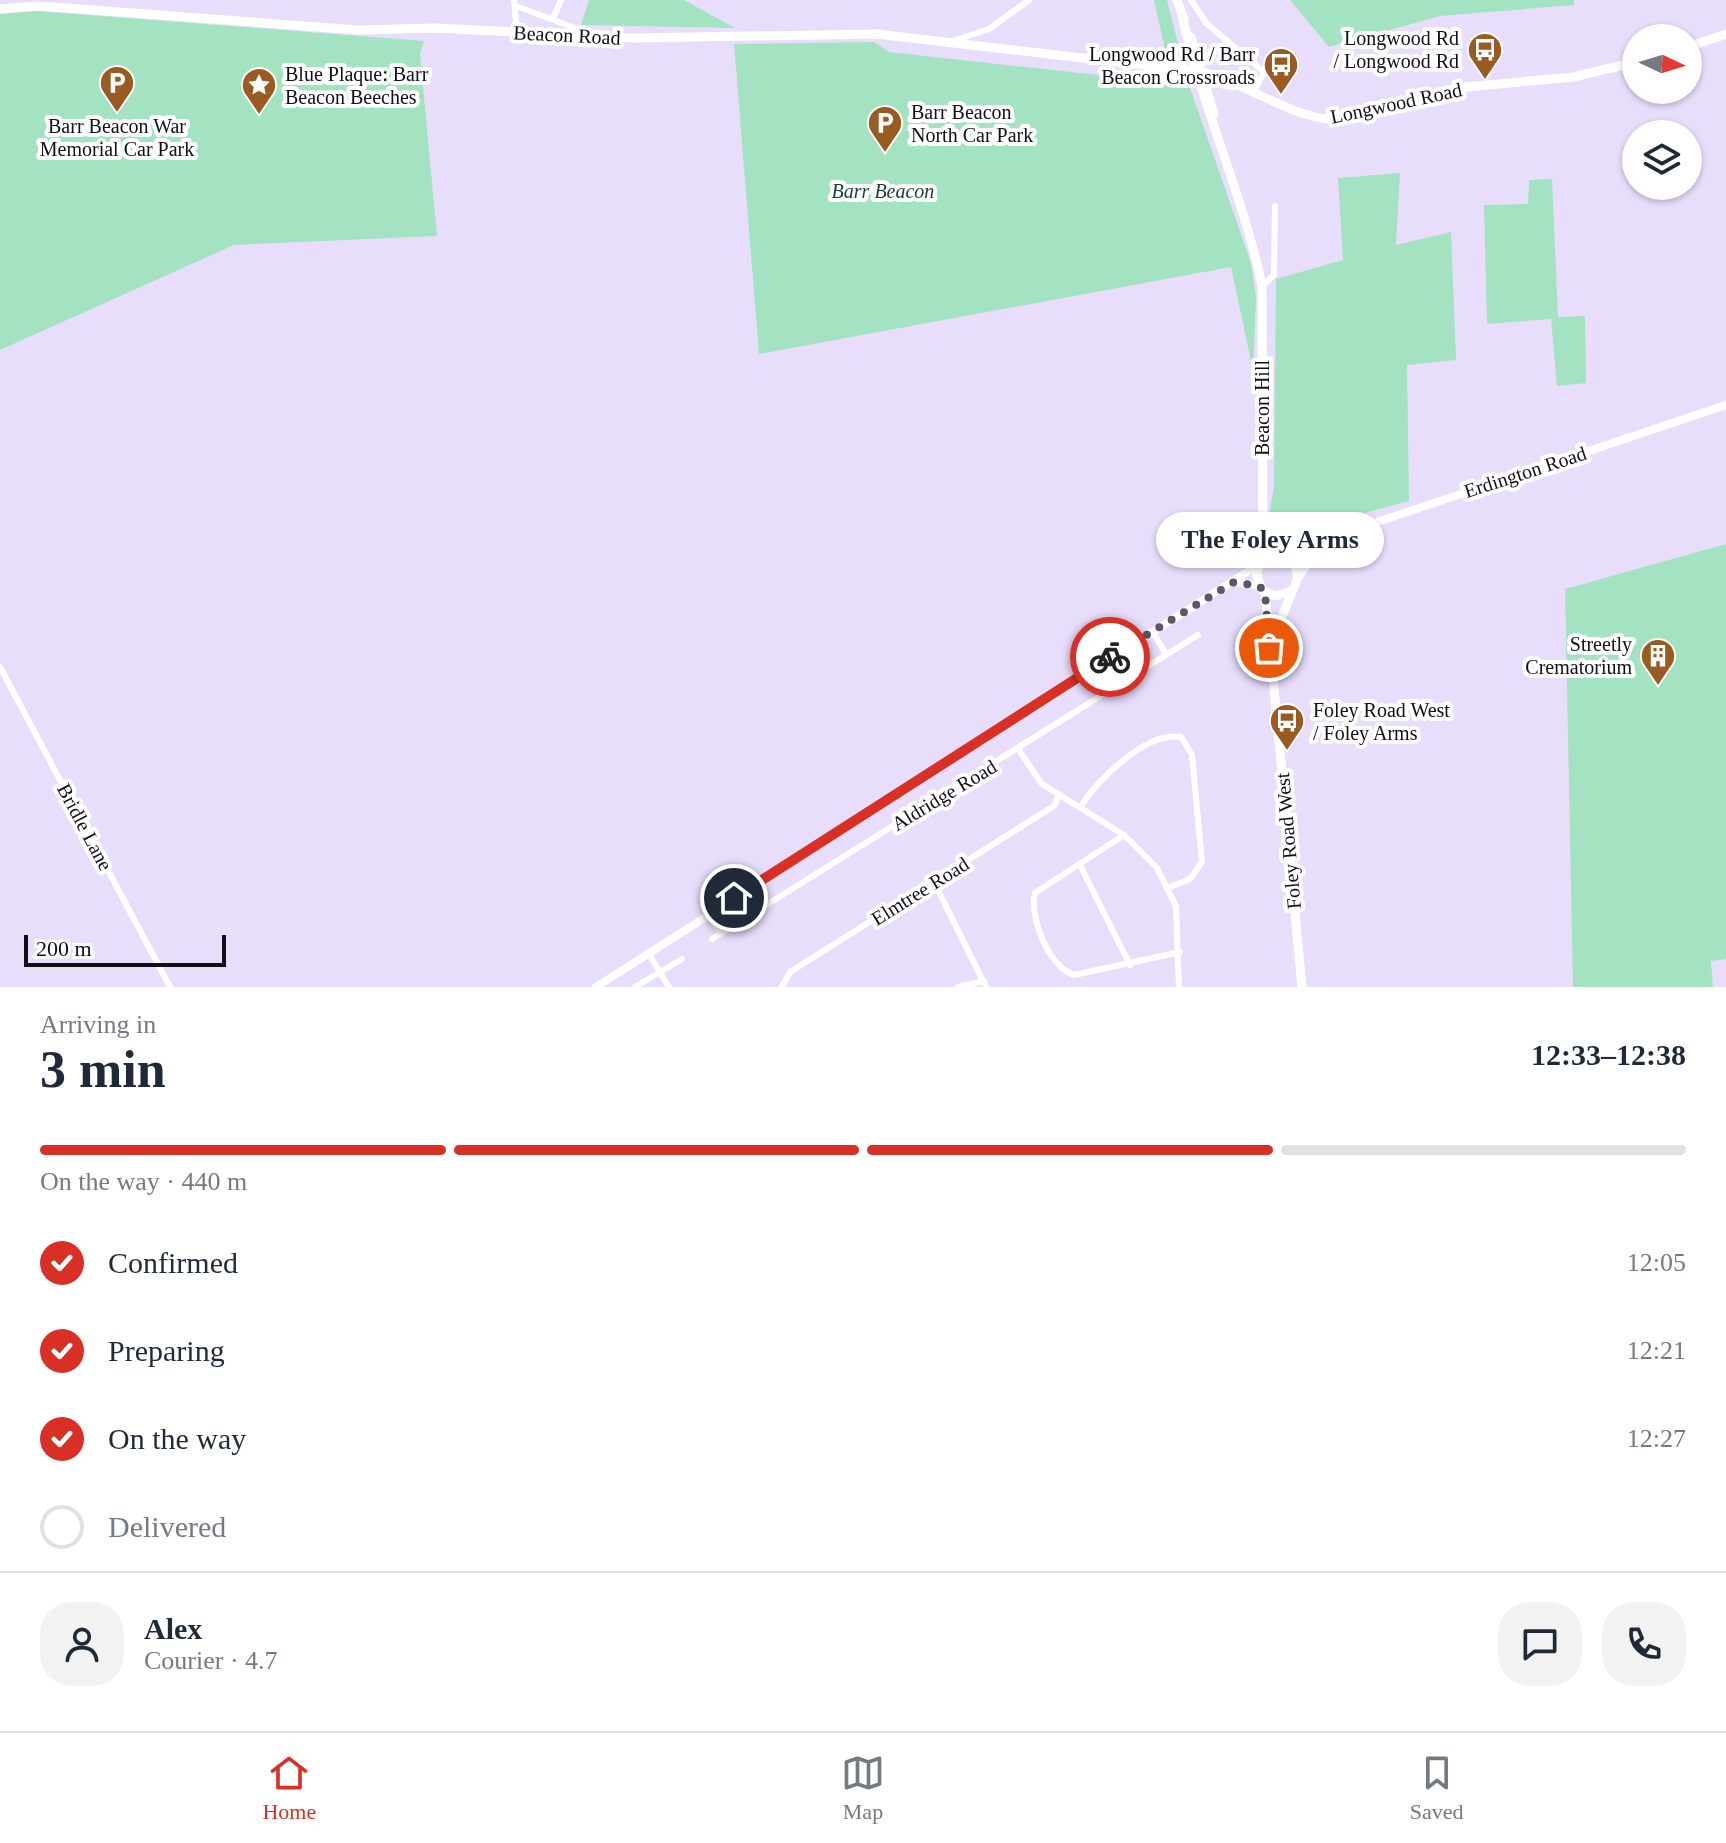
<!DOCTYPE html>
<html lang="en">
<head>
<meta charset="utf-8">
<style>
  body { margin:0; font-family:"Times New Roman",serif; background:#f2f2f3; color:#1f2937; height:100vh; display:flex; flex-direction:column; font-size:30px; white-space:nowrap }
  * { box-sizing:border-box; margin:0 }
  p { font-size:26px; color:#747a83 }
  .icon { flex:none; width:44px; height:44px; fill:none; stroke:currentColor; stroke-width:2; stroke-linecap:round; stroke-linejoin:round }
  .map { position:relative; height:987px; overflow:hidden }
  .sheet { display:flex; flex-direction:column; background:#fff; flex:1 }
  .sheet>* { flex:none }
  .needle { width:52px; rotate:94deg }
  .buttons { position:absolute; left:1622px; top:24px; display:grid; gap:16px }
  .buttons a { display:grid; place-items:center; width:80px; height:80px; border-radius:50%; background:#fff; box-shadow:0 2px 6px #0004; font-size:40px }
  .scale { position:absolute; left:24px; bottom:20px; width:202px; box-sizing:border-box; padding-left:8px; border:4px solid #110e17; border-top:0; font-size:22px; line-height:28px; white-space:nowrap; color:#110e17; -webkit-text-stroke:6px #fff; paint-order:stroke }
  .pin { position:absolute; display:grid; place-items:center; width:68px; height:68px; color:#fff; margin:-34px; border:4px solid #fff; border-radius:50%; box-shadow:0 2px 8px #0007 }
  .courier { position:absolute; display:grid; place-items:center; width:80px; height:80px; margin:-40px; border:6px solid #d93025; border-radius:50%; background:#fff; color:#222; box-shadow:0 2px 10px #0007 }
  .bubble { position:absolute; height:56px; border-radius:28px; background:#fff; box-shadow:0 2px 6px #0004; font-size:26px; font-weight:600; line-height:56px; text-align:center }
  .summary em { font-style:normal; font-weight:600 }
  .summary div { display:flex; flex-direction:column-reverse }
  .summary { display:flex; align-items:center; justify-content:space-between; height:136px; padding:0 40px }
  h1 { font-size:52px; font-weight:600; line-height:60px }
  .bar { display:grid; grid-template-columns:repeat(4,1fr); gap:12px 8px; align-content:center; height:96px; padding:0 40px }
  .bar i { height:10px; border-radius:6px; background:#e0e1e3 }
  .bar .on { background:#d93025 }
  .bar p { grid-column:span 4 }
  .line { display:flex; align-items:center; gap:20px; padding:0 40px; border-top:2px solid #e0e1e3 }
  .line div { flex:1 }
  .round { display:grid; place-items:center; flex:none; width:84px; height:84px; border-radius:32px; background:#f2f2f3 }
  ol { padding:0 40px; list-style:none }
  li { display:flex; align-items:center; gap:24px; height:88px }
  li p { margin-inline-start:auto }
  li .icon { padding:8px; border-radius:50%; background:#d93025; color:#fff; stroke-width:4 }
  li:last-child { color:#747a83 }
  li i { width:44px; height:44px; border:4px solid #e0e1e3; border-radius:50% }
  .tabs { display:flex; justify-content:space-around; align-items:center; height:112px; border-top:2px solid #e0e1e3; background:#fff; font-size:22px; color:#747a83 }
  .tabs a { display:grid; justify-items:center; gap:4px }
  .tabs .on { color:#d93025 }
  .map>svg:first-child { display:block }
</style>
</head>
<body>
<div class="map">
<svg width="1726" height="987" viewBox="0 0 1726 987">
  <rect width="100%" height="100%" fill="#e8defc"/>
  <g fill="#a4e3c2">
    <polygon points="589,0 684,0 735,28 581,25"/>
    <polygon points="1154,0 1167,0 1182,59 1167,59"/>
    <polygon points="1290,0 1574,0 1574,5 1440,16 1329,47"/>
    <polygon points="37,11 424,41 420,54 437,236 234,245 0,350 0,14"/>
    <polygon points="874,42 889,52 1189,85 1251,263 1256,298 1252,400 1251,361 1231,267 759,354 734,44"/>
    <polygon points="1400,173 1396,245 1451,232 1456,360 1407,365 1409,501 1320,525 1287,538 1274,533 1270,508 1274,487 1276,279 1343,260 1338,178"/>
    <polygon points="1552,179 1558,317 1585,316 1586,383 1557,386 1551,319 1487,324 1484,205 1528,204 1529,180"/>
    <polygon points="1726,544 1726,959 1711,961 1713,987 1573,987 1565,589"/>
  </g>
  <g fill="none" stroke-linecap="round" stroke-linejoin="round">
    <g stroke="#fff" stroke-width="6">
      <polyline points="514,0 517,32"/>
      <polyline points="1191,0 1207,24 1264,72 1255,90"/>
      <polyline points="516,6 575,28"/>
      <polyline points="553,18 561,0"/>
      <polyline points="953,41 989,29 1029,0"/>
      <polyline points="1262,286 1274,275 1275,206"/>
      <polyline points="1152,631 1166,654"/>
      <polyline points="0,667 170,987"/>
      <polyline points="1018,749 1042,784 1124,835 1157,868 1176,906 1179,987"/>
      <path d="M 1081,806 C 1098,780 1146,731 1181,737 L 1192,755 L 1202,862 L 1190,879 L 1170,887"/>
      <path d="M 1124,835 L 1035,893 C 1029,918 1049,967 1074,975 L 1180,952"/>
      <polyline points="1080,865 1130,965"/>
      <polyline points="934,882 986,987"/>
      <polyline points="708,915 721,933"/>
      <polyline points="712,939 1198,635"/>
      <polyline points="649,954 669,987"/>
      <polyline points="635,987 682,959"/>
      <polyline points="782,987 790,972 1054,806 1059,795"/>
      <polyline points="958,987 984,981"/>
    </g>
    <g stroke="#fff" stroke-width="8">
      <polyline points="1282,554 1726,405"/>
      <polyline points="1297,580 1324,539"/>
      <polyline points="1236,582 1259,586"/>
      <polyline points="596,987 1258,565"/>
    </g>
    <g stroke="#fff" stroke-width="9">
      <polyline points="1177,0 1184,19"/>
      <path d="M 0,9 L 39,6 L 358,30 L 437,28 L 633,38 L 876,34 L 1204,72 C 1243,83 1293,117 1329,119 L 1456,88 L 1573,77 L 1636,62"/>
      <path d="M 1182,15 C 1202,108 1243,194 1262,286 L 1263,559"/>
      <polyline points="1191,37 1214,114"/>
      <polyline points="1688,47 1726,34"/>
      <polyline points="1155,71 1234,86"/>
      <polyline points="1265,592 1302,987"/>
      <path d="M 1271,643 L 1297,580 C 1298,565 1292,558 1279,553 L 1263,559 L 1256,573 L 1262,590 L 1275,596 L 1291,591"/>
    </g>
  </g>
  <g fill="none" stroke-linecap="round" stroke-linejoin="round">
    <polyline stroke="#5c5767" stroke-width="8" stroke-dasharray="0 14.4" points="1110,657 1234,582 1259,586 1265,592 1269,648"/>
    <polyline stroke="#d93025" stroke-width="10" points="734,898 1110,657"/>
  </g>
  <defs>
    <symbol id="bus-pin" viewBox="-11 -11 22 30"><path d="M0 17L-7.5 6A9.5 9.5 0 1 1 7.5 6Z" fill="#9a5b23" stroke="#fff"/><path d="M-5-6H5V4H4V6H2V4H-2V6H-4V4H-5ZM-3.5-4V0h7V-4ZM-3.5 1.2v1.5H-2V1.2ZM2 1.2v1.5H3.5V1.2Z" fill="#fff"/></symbol>
    <symbol id="parking-pin" viewBox="-11 -11 22 30"><path d="M0 17L-7.5 6A9.5 9.5 0 1 1 7.5 6Z" fill="#9a5b23" stroke="#fff"/><path d="M-3.5-5.5H1a3.5 3.5 0 0 1 0 7H-1V5.5H-3.5ZM-1-3.4V-.6H.8a1.4 1.4 0 0 0 0-2.8Z" fill="#fff"/></symbol>
    <symbol id="sight-pin" viewBox="-11 -11 22 30"><path d="M0 17L-7.5 6A9.5 9.5 0 1 1 7.5 6Z" fill="#9a5b23" stroke="#fff"/><path d="M0-6L1.8-2.2L6-1.7L2.9 1.2L3.7 5.4L0 3.3L-3.7 5.4L-2.9 1.2L-6-1.7L-1.8-2.2Z" fill="#fff"/></symbol>
    <symbol id="building-pin" viewBox="-11 -11 22 30"><path d="M0 17L-7.5 6A9.5 9.5 0 1 1 7.5 6Z" fill="#9a5b23" stroke="#fff"/><path d="M-4-6H4V6H1V3H-1V6H-4ZM-2.5-4.3h1.7v1.8h-1.7ZM.8-4.3h1.7v1.8H.8ZM-2.5-1h1.7V.8h-1.7ZM.8-1h1.7V.8H.8Z" fill="#fff"/></symbol>
  </defs>
  <g fill-rule="evenodd">
    <use href="#bus-pin" x="1465" y="30" width="40" height="54"/>
    <use href="#bus-pin" x="1261" y="45" width="40" height="54"/>
    <use href="#parking-pin" x="97" y="63" width="40" height="54"/>
    <use href="#sight-pin" x="239" y="65" width="40" height="54"/>
    <use href="#parking-pin" x="865" y="103" width="40" height="54"/>
    <use href="#building-pin" x="1638" y="636" width="40" height="54"/>
    <use href="#bus-pin" x="1267" y="701" width="40" height="54"/>
  </g>
  <g text-anchor="middle" dominant-baseline="central" stroke-width="8" stroke-linejoin="round" paint-order="stroke">
    <g font-size="20" fill="#110e17" stroke="#fff">
      <text transform="translate(567 35) rotate(3)">Beacon Road</text>
      <text transform="translate(1396 103) rotate(-12)">Longwood Road</text>
      <text transform="translate(1262 408) rotate(-90)">Beacon Hill</text>
      <text transform="translate(1525 472) rotate(-18)">Erdington Road</text>
      <text transform="translate(944 795) rotate(-31)">Aldridge Road</text>
      <text transform="translate(85 827) rotate(62)">Bridle Lane</text>
      <text transform="translate(1288 841) rotate(-95)">Foley Road West</text>
      <text transform="translate(920 891) rotate(-32)">Elmtree Road</text>
    </g>
    <g font-size="20" fill="#110e17" stroke="#fff" text-anchor="end">
      <text x="1459" y="38">Longwood Rd<tspan x="1459" dy="23">/ Longwood Rd</tspan></text>
      <text x="1255" y="54">Longwood Rd / Barr<tspan x="1255" dy="23">Beacon Crossroads</tspan></text>
      <text x="285" y="74" text-anchor="start">Blue Plaque: Barr<tspan x="285" dy="23">Beacon Beeches</tspan></text>
      <text x="911" y="112" text-anchor="start">Barr Beacon<tspan x="911" dy="23">North Car Park</tspan></text>
      <text x="117" y="126" text-anchor="middle">Barr Beacon War<tspan x="117" dy="23">Memorial Car Park</tspan></text>
      <text x="1632" y="644">Streetly<tspan x="1632" dy="23">Crematorium</tspan></text>
      <text x="1313" y="710" text-anchor="start">Foley Road West<tspan x="1313" dy="23">/ Foley Arms</tspan></text>
    </g>
    <g font-size="20" font-style="italic" fill="#1a3f2e" stroke="#fff">
      <text x="883" y="191">Barr Beacon</text>
    </g>
  </g>
</svg>
<div class="buttons">
<a><svg class="needle" viewBox="-14 -14 28 28"><path d="M0-13l5 13h-10z" fill="#e53935"/><path d="M0 13l5-13h-10z" fill="#747a83"/></svg></a>
<a><svg class="icon" aria-label="layers" viewBox="0 0 24 24"><path d="M12 4l9 5-9 5-9-5zM3 14l9 5 9-5"/></svg></a>
</div>
<div class="scale">200 m</div>
<div class="pin" style="left:1269px;top:648px;background:#ea580c"><svg class="icon" aria-label="bag" viewBox="0 0 24 24"><path d="M5 8h14l-1 12H6zM9 8a3 3 0 0 1 6 0"/></svg></div>
<div class="pin" style="left:734px;top:898px;background:#1f2937"><svg class="icon" aria-label="home" viewBox="0 0 24 24"><path d="M3 11l9-7 9 7M6 9v11h12V9"/></svg></div>
<div class="courier" style="left:1110px;top:657px"><svg class="icon" aria-label="bike" viewBox="0 0 24 24"><circle cx="6" cy="16" r="4"/><circle cx="18" cy="16" r="4"/><path d="M6 16l4-8h5l3 8M10 8l3 8H6M13 5h3"/></svg></div>
<div class="bubble" style="left:1156px;top:512px;width:228px">The Foley Arms</div>
</div>
<section class="sheet">
<div class="summary"><div><h1>3 min</h1><p>Arriving in</p></div><em>12:33–12:38</em></div>
<div class="bar"><i class="on"></i><i class="on"></i><i class="on"></i><i></i><p>On the way · 440 m</p></div>
<ol>
<li><svg class="icon" aria-label="check" viewBox="0 0 24 24"><path d="M5 12l5 5 9-10"/></svg>Confirmed<p>12:05</p></li>
<li><svg class="icon" aria-label="check" viewBox="0 0 24 24"><path d="M5 12l5 5 9-10"/></svg>Preparing<p>12:21</p></li>
<li><svg class="icon" aria-label="check" viewBox="0 0 24 24"><path d="M5 12l5 5 9-10"/></svg>On the way<p>12:27</p></li>
<li><i></i>Delivered</li>
</ol>
<div class="line" style="height:144px"><a class="round"><svg class="icon" aria-label="person" viewBox="0 0 24 24"><circle cx="12" cy="8" r="4"/><path d="M4 21q1-7 8-7t8 7"/></svg></a><div><b>Alex</b><p>Courier · 4.7</p></div><a class="round"><svg class="icon" aria-label="chat" viewBox="0 0 24 24"><path d="M4 5h16v11H9l-5 4z"/></svg></a><a class="round"><svg class="icon" aria-label="phone" viewBox="0 0 24 24"><path d="M5 4h4l2 5-3 2q2 4 5 5l2-3 5 2v4C11 20 4 13 5 4z"/></svg></a></div>
</section>
<nav class="tabs">
<a class="on"><svg class="icon" aria-label="home" viewBox="0 0 24 24"><path d="M3 11l9-7 9 7M6 9v11h12V9"/></svg>Home</a>
<a><svg class="icon" aria-label="map" viewBox="0 0 24 24"><path d="M3 6l6-2 6 2 6-2v14l-6 2-6-2-6 2zM9 4v14M15 6v14"/></svg>Map</a>
<a><svg class="icon" aria-label="saved" viewBox="0 0 24 24"><path d="M7 4h10v16l-5-4-5 4z"/></svg>Saved</a>
</nav>
</body>
</html>
